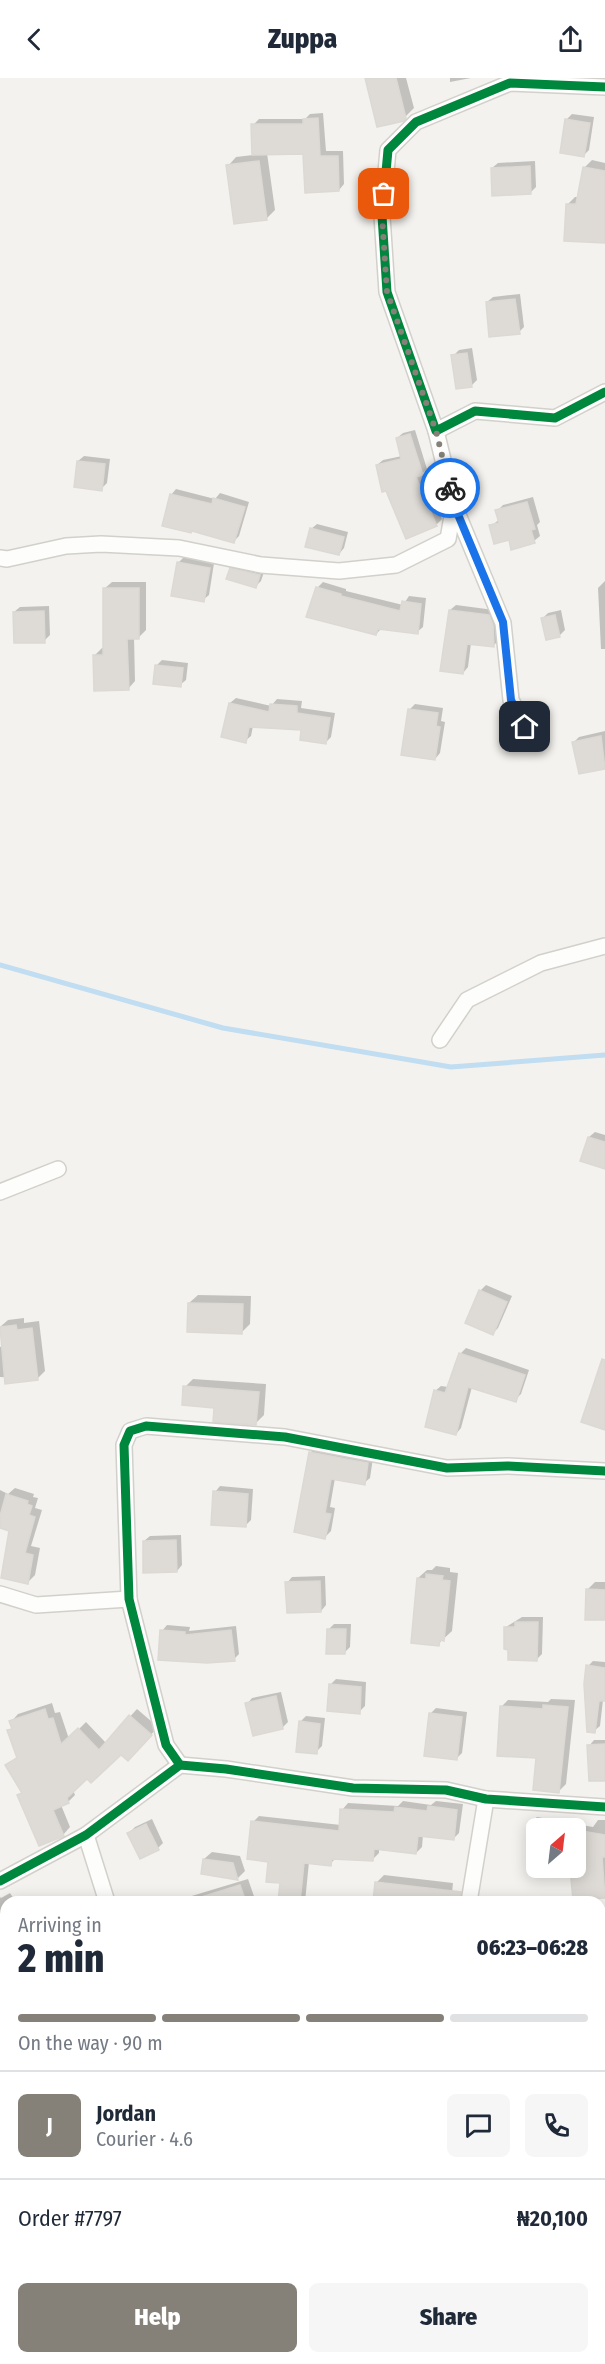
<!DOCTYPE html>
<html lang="en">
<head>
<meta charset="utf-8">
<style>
  body { margin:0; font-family:"Fira Sans Condensed",sans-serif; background:#f6f6f7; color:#1f2937; height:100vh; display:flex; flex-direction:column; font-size:22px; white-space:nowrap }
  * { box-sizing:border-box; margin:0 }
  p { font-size:20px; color:#747a83 }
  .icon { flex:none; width:33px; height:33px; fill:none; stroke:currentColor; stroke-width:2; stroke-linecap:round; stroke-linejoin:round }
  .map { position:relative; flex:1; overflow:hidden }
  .sheet { position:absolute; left:0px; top:1818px; width:606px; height:468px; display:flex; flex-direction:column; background:#fff; border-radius:18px 18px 0 0; box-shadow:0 3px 15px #0003 }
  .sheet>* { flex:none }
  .needle { width:39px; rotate:28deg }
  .tools { position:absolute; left:526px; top:1740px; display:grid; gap:12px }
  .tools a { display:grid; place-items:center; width:60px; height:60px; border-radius:9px; background:#fff; box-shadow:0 3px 15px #0003; font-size:30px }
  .pin { position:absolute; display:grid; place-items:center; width:51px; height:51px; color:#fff; margin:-26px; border-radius:12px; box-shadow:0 3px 9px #0006 }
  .courier { position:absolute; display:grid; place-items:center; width:60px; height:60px; margin:-30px; border:4px solid #1a73e8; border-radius:50%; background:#fff; color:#222; box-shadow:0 2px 8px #0007 }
  .overview em { font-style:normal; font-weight:800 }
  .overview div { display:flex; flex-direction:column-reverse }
  .overview { display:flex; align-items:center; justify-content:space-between; height:102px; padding:0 18px }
  h1 { font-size:39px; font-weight:800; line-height:45px }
  .bar { display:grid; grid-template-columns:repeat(4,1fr); gap:9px 6px; align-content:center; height:72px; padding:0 18px }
  .bar i { height:8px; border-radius:4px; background:#e0e1e3 }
  .bar .current { background:#868178 }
  .bar p { grid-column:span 4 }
  .line { display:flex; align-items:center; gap:15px; padding:0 18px; border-top:2px solid #e0e1e3 }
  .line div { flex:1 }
  .round { display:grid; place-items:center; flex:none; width:63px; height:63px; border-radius:9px; background:#f6f6f7 }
  .button { display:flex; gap:12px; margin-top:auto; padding:12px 18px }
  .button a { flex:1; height:69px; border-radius:9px; background:#868178; color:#fff; font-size:24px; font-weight:800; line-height:69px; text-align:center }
  .button a+a { background:#f6f6f7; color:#1f2937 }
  header { display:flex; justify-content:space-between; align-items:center; height:78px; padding:0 18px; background:#fff; font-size:27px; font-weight:800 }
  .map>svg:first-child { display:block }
</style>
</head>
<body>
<header><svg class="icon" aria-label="back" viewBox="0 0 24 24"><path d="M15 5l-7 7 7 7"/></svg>Zuppa<svg class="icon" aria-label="share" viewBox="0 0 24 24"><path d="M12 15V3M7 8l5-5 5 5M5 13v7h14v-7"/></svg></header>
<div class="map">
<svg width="605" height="2286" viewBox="0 0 605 2286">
  <rect width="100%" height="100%" fill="#f4f2ee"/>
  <g fill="#0003">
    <polygon points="367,0 406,0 414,30 403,41"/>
    <polygon points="450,0 471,0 450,4"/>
    <polygon points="323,35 326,73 343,73 344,106 339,112 305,74 267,75 275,132 266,141 228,88 236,79 253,77 253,47 259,41 305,41 310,36"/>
    <polygon points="572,36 594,39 589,72 584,77 562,74 567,41"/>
    <polygon points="592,82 605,85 605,164 567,127 575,119 579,119 584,90"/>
    <polygon points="535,83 536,109 530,115 492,90 498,85"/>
    <polygon points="520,216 524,249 519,254 487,224 493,219"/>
    <polygon points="472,270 477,302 471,308 453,278 459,272"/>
    <polygon points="415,352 427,391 422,396 442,441 436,447 377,387 383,382 402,378 397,360 403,355"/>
    <polygon points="84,378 110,381 107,405 101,411 78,383"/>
    <polygon points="176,411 215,421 220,415 249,424 239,458 234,463 171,417"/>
    <polygon points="533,419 540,444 537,447 540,458 534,463 491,448 500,441 497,433 503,427"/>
    <polygon points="317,446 348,454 344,470 339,476 311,451"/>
    <polygon points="184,479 214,485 209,517 203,522 178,485"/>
    <polygon points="237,486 265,491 261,503 255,509 231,491"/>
    <polygon points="605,503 605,571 601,571 598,510"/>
    <polygon points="112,504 146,504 146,552 139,559 134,559 135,603 128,611 94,578 102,570 105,570 104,511"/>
    <polygon points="323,504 346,511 346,513 403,527 409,518 426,520 423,549 417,554 382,550 376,556 317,510"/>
    <polygon points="456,527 494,532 499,562 493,568 471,565 468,589 463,595 450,532"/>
    <polygon points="49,528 50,557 44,563 14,534 20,529"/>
    <polygon points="561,532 565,552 559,558 543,540 548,535"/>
    <polygon points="162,582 188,585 186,602 180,607 156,588"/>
    <polygon points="236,620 271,628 277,621 302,623 301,630 335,635 331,659 325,665 303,651 253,648 251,658 245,663 230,625"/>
    <polygon points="415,626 443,630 441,643 445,644 440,675 435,681 409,632"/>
    <polygon points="605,653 605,689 580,694 574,664 579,659"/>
    <polygon points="595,1054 605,1057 605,1089 589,1059"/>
    <polygon points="486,1207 512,1218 498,1250 492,1256 467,1244 480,1213"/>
    <polygon points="198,1217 251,1218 250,1246 242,1254 189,1225"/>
    <polygon points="24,1240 24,1245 39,1243 45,1293 37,1301 0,1299 0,1269 3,1268 0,1249 8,1242"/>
    <polygon points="466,1270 529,1292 521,1316 515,1322 472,1309 461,1350 456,1356 435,1313 441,1308 448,1309 460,1276"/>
    <polygon points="193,1301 266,1306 264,1337 256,1345 216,1328 185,1309"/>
    <polygon points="316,1369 373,1380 370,1400 364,1405 335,1400 330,1429 335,1430 331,1453 325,1459 311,1374"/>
    <polygon points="220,1408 253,1411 251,1442 245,1448 215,1414"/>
    <polygon points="15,1410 34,1416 33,1419 38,1420 35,1430 42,1432 31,1468 40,1470 35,1497 28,1504 11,1452 0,1449 0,1412 8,1416"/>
    <polygon points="181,1457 182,1487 177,1493 144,1463 150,1458"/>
    <polygon points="436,1488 450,1490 450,1494 458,1495 452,1553 438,1566 418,1500 427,1492 432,1492"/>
    <polygon points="325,1498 326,1527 321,1533 287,1505 292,1499"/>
    <polygon points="595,1504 605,1504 605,1541 587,1512"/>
    <polygon points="522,1539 543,1539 542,1576 537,1581 506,1549"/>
    <polygon points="334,1546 351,1546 350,1569 344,1575 328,1552"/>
    <polygon points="167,1547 190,1549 189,1553 236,1548 239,1576 234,1581 162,1553"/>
    <polygon points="593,1583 605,1584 605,1622 603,1622 600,1648 594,1653 588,1588"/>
    <polygon points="336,1601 366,1604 365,1628 359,1634 330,1607"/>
    <polygon points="281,1614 288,1644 282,1650 247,1626 252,1620"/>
    <polygon points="551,1621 575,1622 566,1706 559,1713 538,1679 501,1629 508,1622 548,1624"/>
    <polygon points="52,1625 55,1635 60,1634 69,1661 86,1644 106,1665 137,1631 158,1649 135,1674 121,1675 73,1712 75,1717 68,1724 61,1727 70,1749 63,1757 19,1718 23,1714 7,1687 18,1678 9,1653 13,1649 11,1644 18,1636"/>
    <polygon points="436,1630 467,1634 462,1675 456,1681 431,1635"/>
    <polygon points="306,1638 325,1640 322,1668 316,1674 300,1644"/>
    <polygon points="594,1662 605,1662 605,1701 589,1668"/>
    <polygon points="403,1723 431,1727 436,1723 463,1726 459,1755 453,1761 423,1757 422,1769 416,1775 379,1770 379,1775 373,1781 337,1779 330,1786 309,1784 305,1824 279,1824 281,1804 253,1744 259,1738 341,1747 342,1732 348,1725 398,1728"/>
    <polygon points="537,1739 593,1749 598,1742 605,1742 605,1818 574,1821 572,1790 576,1790 576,1750 537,1750 537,1774 526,1772 531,1744"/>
    <polygon points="152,1741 163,1765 158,1770 129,1755 135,1749"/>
    <polygon points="212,1774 240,1778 245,1793 238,1800 202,1795 204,1781"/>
    <polygon points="384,1797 453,1805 451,1824 374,1824 377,1804"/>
    <polygon points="248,1801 256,1824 173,1824 175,1823"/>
    <polygon points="10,1815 16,1824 6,1824 6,1855 0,1858 0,1819 1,1820"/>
    <polygon points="601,1848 605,1848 605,1926 600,1936"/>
    <polygon points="0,1981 1,1988 6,1988 6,2048 0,2052"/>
    <polygon points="605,2055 605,2181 602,2185 600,2184 600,2061 603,2062"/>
    <polygon points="600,2229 605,2230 605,2264 600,2263"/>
    <polygon points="0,2244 6,2245 6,2280 26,2280 25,2286 3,2286 4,2280 0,2280"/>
    <polygon points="116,2280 187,2280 199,2283 198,2286 115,2286"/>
    <polygon points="268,2280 310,2280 306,2286 265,2286"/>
    <polygon points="250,2281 261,2286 245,2286"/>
  </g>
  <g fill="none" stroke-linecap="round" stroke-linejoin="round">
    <polyline stroke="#c0ddf1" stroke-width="5" points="0,887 223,950 451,989 605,977"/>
  </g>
  <g fill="#dedbd6" stroke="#dcd9d4" stroke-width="1.5">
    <polygon points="365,0 396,0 406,40 404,43 377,49"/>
    <polygon points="318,40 320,78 338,78 339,113 305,115 303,76 252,77 251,46 303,46 303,41"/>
    <polygon points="565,41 590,45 584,79 560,75"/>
    <polygon points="259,83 267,142 234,146 226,87"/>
    <polygon points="530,88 531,116 492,118 491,90"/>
    <polygon points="583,89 605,93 605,165 564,163 566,126 576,126"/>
    <polygon points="515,221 520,256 489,259 486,224"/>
    <polygon points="467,275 472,309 456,311 451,277"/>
    <polygon points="410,356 423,397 416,399 437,448 406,461 386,413 382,414 376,387 401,381 396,360"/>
    <polygon points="77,383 105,386 102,413 74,409"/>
    <polygon points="170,416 212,426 213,420 245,429 234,465 192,453 191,455 162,448"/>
    <polygon points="527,424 535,451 531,452 535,465 511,472 509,462 494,466 489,447 499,445 495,432"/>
    <polygon points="310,450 344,459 339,477 305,469"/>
    <polygon points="177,484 210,490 204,524 171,518"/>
    <polygon points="230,490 260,497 256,510 226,501"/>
    <polygon points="316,509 341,516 341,518 400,533 402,523 421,526 418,556 378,551 376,557 306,539"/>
    <polygon points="103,510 139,510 139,561 127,561 129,612 94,613 93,577 103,577"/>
    <polygon points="449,532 489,537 493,547 494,569 467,566 463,596 440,593"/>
    <polygon points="44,533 45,565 14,565 13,534"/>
    <polygon points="555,537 560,559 546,562 541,540"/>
    <polygon points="155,587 183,590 181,609 153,606"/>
    <polygon points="229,625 269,634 270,626 297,628 297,635 330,640 326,666 300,662 301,652 249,649 246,665 221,659"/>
    <polygon points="408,631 438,635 436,648 440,649 435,682 401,677"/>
    <polygon points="601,658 605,691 579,696 572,664"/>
    <polygon points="588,1059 605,1064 605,1091 580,1083"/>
    <polygon points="479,1212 507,1224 493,1257 465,1245"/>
    <polygon points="188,1225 243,1226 242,1256 187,1254"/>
    <polygon points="16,1247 17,1252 32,1250 38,1302 5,1306 0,1249"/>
    <polygon points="459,1275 525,1297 516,1324 468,1309 456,1357 425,1349 434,1312 445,1315"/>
    <polygon points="602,1281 605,1282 605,1352 581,1344"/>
    <polygon points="183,1308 259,1314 256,1347 213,1344 214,1330 182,1327"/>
    <polygon points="309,1374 368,1385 365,1407 331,1401 325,1435 331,1436 325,1461 294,1454"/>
    <polygon points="213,1413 248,1416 246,1449 211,1447"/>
    <polygon points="6,1416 28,1423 27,1426 32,1428 29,1437 35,1439 25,1475 33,1477 28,1506 1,1500 9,1453 0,1450 0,1438"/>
    <polygon points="176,1462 177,1494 143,1495 143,1463"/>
    <polygon points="426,1496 443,1498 442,1502 450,1503 444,1563 440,1562 439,1568 411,1565 417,1500 426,1501"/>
    <polygon points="320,1503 321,1534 287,1535 285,1504"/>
    <polygon points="586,1511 605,1512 605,1542 585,1542"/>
    <polygon points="515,1544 538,1544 537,1583 508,1582 508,1572 504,1571 504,1549 515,1549"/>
    <polygon points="327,1551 346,1551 345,1576 326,1576"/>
    <polygon points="160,1552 185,1554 185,1557 231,1552 235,1583 207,1585 158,1582"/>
    <polygon points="586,1587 605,1590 605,1623 599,1623 595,1655 587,1654 584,1606"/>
    <polygon points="329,1606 361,1609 360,1636 327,1633"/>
    <polygon points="276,1618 283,1651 253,1658 245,1625"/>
    <polygon points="543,1627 568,1629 559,1715 533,1712 536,1680 497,1678 500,1628 543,1631"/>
    <polygon points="45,1631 48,1641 53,1640 61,1666 78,1650 99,1672 129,1637 152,1657 128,1683 121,1677 91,1705 87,1701 67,1720 69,1725 53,1732 64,1758 39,1768 17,1717 22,1715 5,1687 17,1680 7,1652 12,1651 9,1643"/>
    <polygon points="429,1635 462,1639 457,1682 424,1678"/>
    <polygon points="299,1643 320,1646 317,1676 296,1674"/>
    <polygon points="605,1666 605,1703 589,1703 587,1667"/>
    <polygon points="428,1728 457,1732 454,1762 418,1758 416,1776 374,1771 373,1783 332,1781 331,1788 304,1785 300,1824 278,1824 280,1805 266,1804 268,1784 247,1781 251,1743 339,1753 340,1731 394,1734 395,1729 427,1733"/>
    <polygon points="146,1746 159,1772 140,1781 127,1755"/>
    <polygon points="576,1752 605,1757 605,1779 602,1779 605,1820 573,1822 570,1790 576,1790"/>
    <polygon points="203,1781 233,1785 238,1802 201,1796"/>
    <polygon points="375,1804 461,1814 459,1824 373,1824"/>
    <polygon points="240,1807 246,1824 198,1824 198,1820"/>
  </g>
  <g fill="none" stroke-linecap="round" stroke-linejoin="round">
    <defs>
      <g id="minor">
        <polyline points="605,9 510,5 416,44 388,72 382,138 387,214 436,353 475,333 555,340 605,314"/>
        <polyline points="454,427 503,545 511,622 525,649"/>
        <polyline points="0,480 7,481 66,468 101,466 179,470 261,487 339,493 396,487 448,461 454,427 436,353"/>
        <polyline points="440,962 467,922 541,885 605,868"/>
        <polyline points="0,1114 58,1091"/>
        <polyline points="0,1516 36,1527 129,1521"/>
        <polyline points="180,1687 166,1667 129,1521 124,1367 130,1353 146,1348 285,1359 447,1390 508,1388 605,1393"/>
        <polyline points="86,1757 107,1824"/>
        <polyline points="0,1803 86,1757 180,1687 226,1691 353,1710 446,1712 486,1721 605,1729"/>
        <polyline points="469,1824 486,1721"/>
        <polyline points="0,1972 6,1972"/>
        <polyline points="600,2042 605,2043"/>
        <polyline points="0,2240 6,2241"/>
      </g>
    </defs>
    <use href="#minor" stroke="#d2d0cb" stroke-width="18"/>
    <use href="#minor" stroke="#fdfdfc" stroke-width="15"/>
    <defs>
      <g id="cycleway">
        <polyline points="605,9 510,5 416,44 388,72 382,138 387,214 436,353 475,333 555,340 605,314"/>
        <polyline points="180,1687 166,1667 129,1521 124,1367 130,1353 146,1348 285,1359 447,1390 508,1388 605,1393"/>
        <polyline points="0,1803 86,1757 180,1687 226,1691 353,1710 446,1712 486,1721 605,1729"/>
      </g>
    </defs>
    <use href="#cycleway" stroke="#fff" stroke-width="13"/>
    <use href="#cycleway" stroke="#00873e" stroke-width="9"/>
  </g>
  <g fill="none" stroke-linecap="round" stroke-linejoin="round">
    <polyline stroke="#868178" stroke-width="6" stroke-dasharray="0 10.8" points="384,116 382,138 387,214 436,353 450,410"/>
    <polyline stroke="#1a73e8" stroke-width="8" points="450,410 454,427 503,544 511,622 525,649"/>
  </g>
</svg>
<div class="tools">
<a><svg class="needle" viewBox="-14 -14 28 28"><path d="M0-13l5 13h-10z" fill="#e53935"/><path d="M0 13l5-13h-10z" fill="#747a83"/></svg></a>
</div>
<div class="pin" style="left:384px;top:116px;background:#ea580c"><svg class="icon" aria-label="bag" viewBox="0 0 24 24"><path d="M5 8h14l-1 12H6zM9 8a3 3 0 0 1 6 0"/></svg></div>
<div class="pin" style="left:525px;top:649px;background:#1f2937"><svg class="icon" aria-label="home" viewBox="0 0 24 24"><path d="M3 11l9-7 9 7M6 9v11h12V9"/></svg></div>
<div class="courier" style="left:450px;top:410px"><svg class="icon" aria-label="bike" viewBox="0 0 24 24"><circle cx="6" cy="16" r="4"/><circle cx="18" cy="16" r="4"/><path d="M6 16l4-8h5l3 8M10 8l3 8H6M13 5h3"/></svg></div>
<section class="sheet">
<div class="overview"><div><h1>2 min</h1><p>Arriving in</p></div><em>06:23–06:28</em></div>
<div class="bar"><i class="current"></i><i class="current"></i><i class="current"></i><i></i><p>On the way · 90 m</p></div>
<div class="line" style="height:108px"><b class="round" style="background:#868178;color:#fff">J</b><div><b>Jordan</b><p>Courier · 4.6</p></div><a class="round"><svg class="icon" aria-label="chat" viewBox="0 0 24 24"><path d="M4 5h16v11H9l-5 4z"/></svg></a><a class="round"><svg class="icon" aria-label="phone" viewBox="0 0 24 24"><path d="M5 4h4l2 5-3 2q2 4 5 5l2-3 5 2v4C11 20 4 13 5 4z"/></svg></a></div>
<div class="line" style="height:78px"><div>Order #7797</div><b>₦20,100</b></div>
<div class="button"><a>Help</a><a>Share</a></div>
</section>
</div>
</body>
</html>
